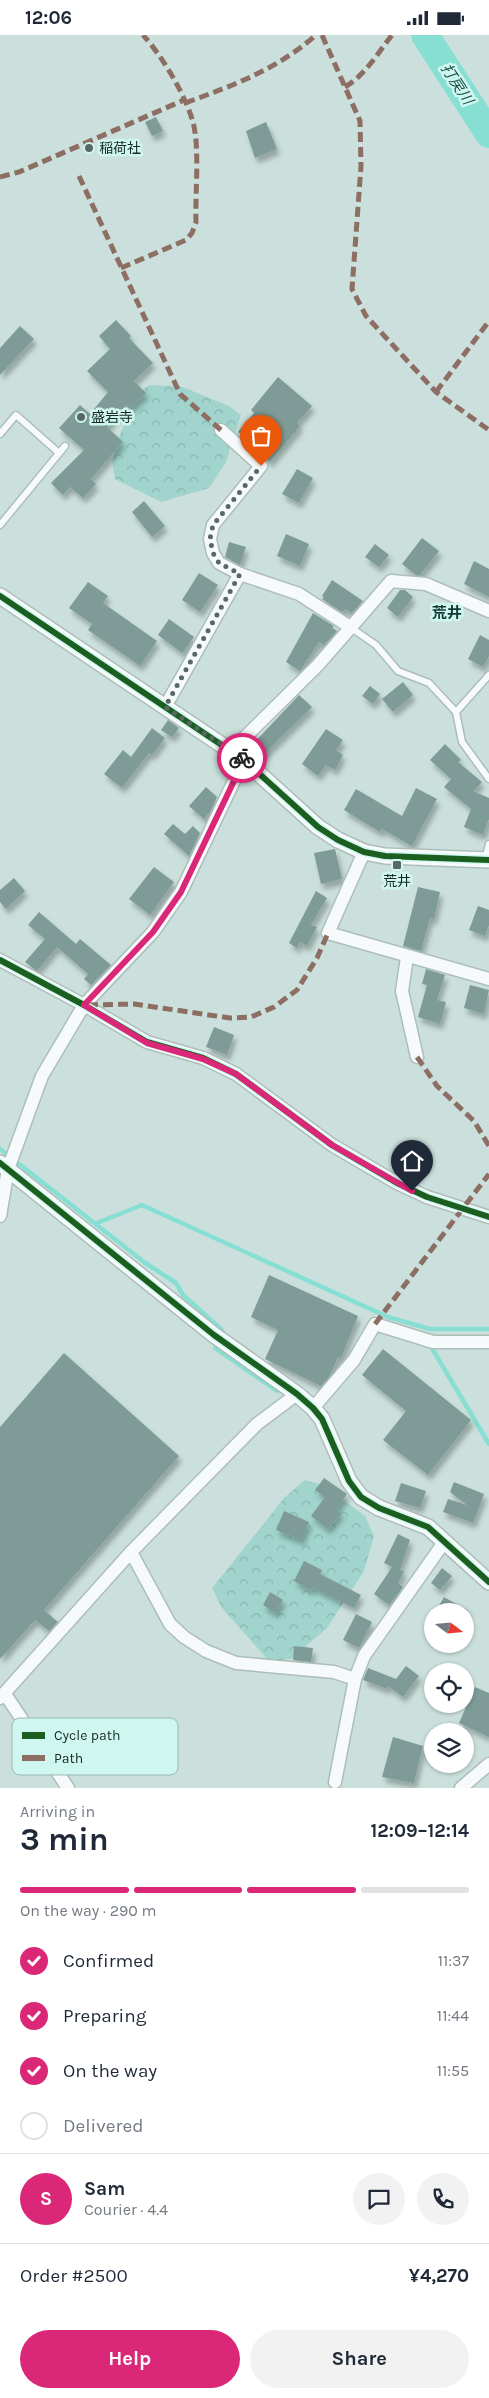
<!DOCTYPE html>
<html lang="en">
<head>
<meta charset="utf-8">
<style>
  body { margin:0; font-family:Karla,"Noto Sans JP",sans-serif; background:#f2f2f3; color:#1f2937; height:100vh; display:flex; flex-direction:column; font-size:19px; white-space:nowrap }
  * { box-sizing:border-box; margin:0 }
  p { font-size:16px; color:#747a83 }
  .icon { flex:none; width:28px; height:28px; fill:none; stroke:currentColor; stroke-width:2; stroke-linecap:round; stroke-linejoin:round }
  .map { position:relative; height:1753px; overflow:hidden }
  .drawer { display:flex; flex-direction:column; background:#fff; flex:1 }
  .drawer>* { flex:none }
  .needle { width:32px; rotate:106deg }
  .buttons { position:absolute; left:424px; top:1568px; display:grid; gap:10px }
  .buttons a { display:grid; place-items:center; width:50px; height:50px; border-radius:50%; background:#fff; box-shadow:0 1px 4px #0004; font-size:25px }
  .pin { position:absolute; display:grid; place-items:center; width:42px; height:42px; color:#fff; margin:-51px -21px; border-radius:50% 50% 50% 0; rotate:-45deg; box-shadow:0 0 5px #0007 }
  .pin .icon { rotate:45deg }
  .courier { position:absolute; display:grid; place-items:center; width:50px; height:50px; margin:-25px; border:4px solid #db2777; border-radius:50%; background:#fff; color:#222; box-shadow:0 1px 6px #0007 }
  .head em { font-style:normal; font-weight:700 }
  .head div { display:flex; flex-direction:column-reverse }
  .head { display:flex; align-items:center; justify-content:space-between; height:85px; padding:0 20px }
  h1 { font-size:32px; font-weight:700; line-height:38px }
  .bar { display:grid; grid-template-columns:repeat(4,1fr); gap:8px 5px; align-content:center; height:60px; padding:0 20px }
  .bar i { height:6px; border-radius:4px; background:#e0e1e3 }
  .bar .active { background:#db2777 }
  .bar p { grid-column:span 4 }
  .line { display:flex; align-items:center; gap:12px; padding:0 20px; border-top:1px solid #e0e1e3 }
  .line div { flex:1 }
  .round { display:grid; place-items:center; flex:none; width:52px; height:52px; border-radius:26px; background:#f2f2f3 }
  ol { padding:0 20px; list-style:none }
  li { display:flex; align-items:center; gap:15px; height:55px }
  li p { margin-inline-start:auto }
  li .icon { padding:5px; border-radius:50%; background:#db2777; color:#fff; stroke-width:4 }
  li:last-child { color:#747a83 }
  li i { width:28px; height:28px; border:2px solid #e0e1e3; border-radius:50% }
  .cta { display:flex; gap:10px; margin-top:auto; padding:10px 20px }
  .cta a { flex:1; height:58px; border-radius:30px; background:#db2777; color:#fff; font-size:20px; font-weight:700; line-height:58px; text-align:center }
  .cta a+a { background:#f2f2f3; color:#1f2937 }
  .status { display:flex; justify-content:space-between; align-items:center; height:35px; padding:0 25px; background:#fff; direction:ltr }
  .status svg { height:14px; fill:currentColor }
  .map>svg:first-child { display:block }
</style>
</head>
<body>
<div class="status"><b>12:06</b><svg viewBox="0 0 49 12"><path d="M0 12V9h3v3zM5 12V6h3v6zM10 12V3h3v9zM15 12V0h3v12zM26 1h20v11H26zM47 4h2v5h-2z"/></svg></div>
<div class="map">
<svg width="489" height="1753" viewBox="0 0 489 1753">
  <defs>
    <pattern id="forest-crowns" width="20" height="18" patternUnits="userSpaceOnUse" patternTransform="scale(1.25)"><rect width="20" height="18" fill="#a0d4cc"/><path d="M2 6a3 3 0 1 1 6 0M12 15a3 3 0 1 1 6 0" fill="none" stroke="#89b6af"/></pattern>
    <filter id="shadow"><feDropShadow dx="3" dy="5.5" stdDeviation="2.5" flood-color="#0004"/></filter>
  </defs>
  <rect width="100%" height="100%" fill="#cbe0dc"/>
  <g fill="url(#forest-crowns)">
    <polygon points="149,350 180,351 229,371 241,380 226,427 209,453 161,467 115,444 112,425 120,400 135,361"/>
    <polygon points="305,1445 323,1450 365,1481 374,1501 364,1536 327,1593 291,1624 269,1626 222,1573 212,1553 285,1462"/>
  </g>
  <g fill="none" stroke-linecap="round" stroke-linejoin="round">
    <g stroke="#86dfd2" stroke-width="4.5">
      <polyline points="0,1114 144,1227 176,1248 183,1260 222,1295 215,1313 277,1356"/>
      <polyline points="97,1188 142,1170 388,1282 430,1294 489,1294"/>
      <polyline points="430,1310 489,1409"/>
    </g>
    <polyline stroke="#86dfd2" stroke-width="28" points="425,0 489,99"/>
  </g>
  <g fill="#7f9b97" filter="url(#shadow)">
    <polygon points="156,82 163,96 152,101 145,87"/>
    <polygon points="266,87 277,114 255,123 246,96"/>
    <polygon points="116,285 131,301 129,303 153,328 134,346 146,358 129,374 126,370 107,392 123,407 91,444 96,449 83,463 70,452 63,460 51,448 84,415 59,393 80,370 90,379 108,357 87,336 110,314 99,301"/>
    <polygon points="20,291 34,304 0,340 0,313"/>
    <polygon points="278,342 312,371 297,388 300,391 270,427 259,417 261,415 238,397 254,378 251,375"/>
    <polygon points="297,434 313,443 299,468 282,459"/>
    <polygon points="144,466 165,491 152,502 132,477"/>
    <polygon points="286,499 309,509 300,531 277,521"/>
    <polygon points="422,503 439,516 420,540 416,540 402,529"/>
    <polygon points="229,507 246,512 240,530 225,522"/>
    <polygon points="375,509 389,520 379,532 365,522"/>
    <polygon points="474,526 489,534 489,562 464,549"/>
    <polygon points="199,538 218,550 200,577 182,565"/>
    <polygon points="332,545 363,566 352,578 345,574 342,577 322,564 324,562 322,561"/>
    <polygon points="88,547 108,561 103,568 157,606 140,631 88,595 92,589 69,573"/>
    <polygon points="400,555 405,555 413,562 398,582 387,573"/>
    <polygon points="313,578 334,591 332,593 337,596 324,610 319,607 300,636 286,627"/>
    <polygon points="169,584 194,602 182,618 158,600"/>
    <polygon points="480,600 489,605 489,621 483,632 468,624"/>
    <polygon points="403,647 413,660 393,677 382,664"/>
    <polygon points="370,651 380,659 373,669 362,661"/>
    <polygon points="299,660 312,672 261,722 250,712"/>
    <polygon points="168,685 179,693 172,702 161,695"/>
    <polygon points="152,693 165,703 152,720 149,718 122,753 104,739 123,715 131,722"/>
    <polygon points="326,694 343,705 336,715 343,720 335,735 326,730 318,741 302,729"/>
    <polygon points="445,709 461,725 458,727 482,747 473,756 489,763 489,784 483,800 464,792 471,774 444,752 451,744 430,725"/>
    <polygon points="206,752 217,762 210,777 204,784 189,771"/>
    <polygon points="416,753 437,764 412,811 382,794 380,797 344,775 356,754 402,781"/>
    <polygon points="173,789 185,799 193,791 200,798 189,821 164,799"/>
    <polygon points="335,814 342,844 321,849 314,818"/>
    <polygon points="154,832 174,847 150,880 129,864"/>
    <polygon points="14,843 25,856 6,874 0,867 0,855"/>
    <polygon points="418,852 440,857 434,884 430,883 421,916 403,911"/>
    <polygon points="316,856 327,863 311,890 317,892 307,911 300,907 297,913 289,908"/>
    <polygon points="478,871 489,875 489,890 485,901 469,895"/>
    <polygon points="39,877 76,909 80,904 111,930 91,950 84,944 88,939 57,912 37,936 25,927 45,904 28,890"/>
    <polygon points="426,934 445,940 437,965 446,967 440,989 418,982 427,950 422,949"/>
    <polygon points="470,950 489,955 484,979 464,973"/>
    <polygon points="214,992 234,1000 227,1020 206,1012"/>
    <polygon points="269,1240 358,1281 341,1323 338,1322 329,1342 321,1351 265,1324 278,1295 251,1282"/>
    <polygon points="383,1314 471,1385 428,1440 383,1405 406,1376 362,1340"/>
    <polygon points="64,1318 179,1421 44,1575 58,1587 49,1596 35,1585 0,1624 0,1392"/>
    <polygon points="324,1443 347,1459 336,1474 341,1478 328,1494 311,1481 325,1462 315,1455"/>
    <polygon points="454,1447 484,1459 473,1488 443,1477 448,1464 467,1470 450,1457"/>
    <polygon points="401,1448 426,1456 420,1473 395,1466"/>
    <polygon points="284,1476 309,1487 301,1505 276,1495"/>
    <polygon points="398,1499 410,1505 400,1535 404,1536 398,1548 403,1552 389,1570 374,1559 392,1532 384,1528"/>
    <polygon points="304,1526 322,1535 320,1539 361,1560 354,1573 313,1552 311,1555 294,1546"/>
    <polygon points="442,1533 452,1541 440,1555 431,1548"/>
    <polygon points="270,1557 283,1565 275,1578 263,1570"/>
    <polygon points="444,1562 469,1576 436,1576"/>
    <polygon points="356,1579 372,1587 359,1613 343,1605"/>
    <polygon points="294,1611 313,1613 311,1627 293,1625"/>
    <polygon points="406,1631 419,1641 403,1662 388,1651 387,1654 363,1645 368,1633 396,1644"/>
    <polygon points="475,1652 489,1658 489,1702 459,1688"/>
    <polygon points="393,1702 423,1711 414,1748 382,1742"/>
  </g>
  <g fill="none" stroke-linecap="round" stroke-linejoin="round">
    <defs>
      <g id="service">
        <polyline points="0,399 16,380 59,418"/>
        <polyline points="0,490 65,411"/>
        <polyline points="350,592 376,610 398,636 429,648 456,677"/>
        <polyline points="489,640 456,677 462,707 489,744"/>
        <polyline points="485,824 489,809"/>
      </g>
      <g id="minor">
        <polyline points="221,395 261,431 213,490 210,504 213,518 219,528 240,539 299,559 350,592"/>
        <polyline points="165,672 240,539"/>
        <polyline points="231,716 318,630 391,546 426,549 489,576"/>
        <polyline points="364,817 328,898 489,944"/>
        <polyline points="407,922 402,956 417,1022"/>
        <polyline points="0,925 84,970 147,1007 203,1023 236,1039 332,1110 397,1148 427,1162 489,1182"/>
        <polyline points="0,1181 8,1134 42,1041 84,970 153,897 181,857 244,725"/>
        <polyline points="313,1373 354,1325 375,1289 433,1307 489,1307"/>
        <polyline points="131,1517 170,1589 184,1602 206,1616 236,1628 334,1637 355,1644 364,1621 445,1506"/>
        <polyline points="5,1659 68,1753"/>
        <polyline points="0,1663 131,1517 257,1389 297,1359"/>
        <polyline points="335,1747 355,1644"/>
        <polyline points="461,1753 489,1729"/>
      </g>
      <g id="tertiary">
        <polyline points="0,561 244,725 318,792 338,805 364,817 385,821 489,825"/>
        <polyline points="0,1128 214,1300 297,1359 313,1373 322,1384 349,1446 361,1462 379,1473 428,1492 489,1547"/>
      </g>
    </defs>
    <use href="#service" stroke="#adbeba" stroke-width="9"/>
    <use href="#minor" stroke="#adbeba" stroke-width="15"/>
    <use href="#tertiary" stroke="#adbeba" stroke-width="18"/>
    <use href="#service" stroke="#f7fafa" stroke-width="6"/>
    <use href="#minor" stroke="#f7fafa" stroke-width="12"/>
    <use href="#tertiary" stroke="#f7fafa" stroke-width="15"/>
    <g stroke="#8d6e63" stroke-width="5" stroke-dasharray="10 5" stroke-linecap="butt">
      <polyline points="322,0 360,86 361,131 352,254 366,281 436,357 489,395"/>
      <path d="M 345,52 C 365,40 378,18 392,0"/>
      <path d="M 185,68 C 234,50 276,35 316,0"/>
      <polyline points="79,141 180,359 221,395"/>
      <polyline points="0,142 19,137 184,65"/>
      <path d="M 121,233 L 186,205 L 192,198 L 196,187 C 195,158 200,114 193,87 C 185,59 162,21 143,0"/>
      <polyline points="436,357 489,286"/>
      <polyline points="88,970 134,969 230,983 251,982 274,972 297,955 317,923 328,898"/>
      <polyline points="417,1022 437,1051 474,1086 489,1111"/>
      <polyline points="375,1289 489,1139"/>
    </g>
    <defs>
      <g id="cycleway">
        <polyline points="0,561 244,725 318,792 338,805 364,817 385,821 489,825"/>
        <polyline points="0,925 84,970 147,1007 203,1023 236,1039 332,1110 397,1148 427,1162 489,1182"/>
        <polyline points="0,1128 214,1300 297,1359 313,1373 322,1384 349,1446 361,1462 379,1473 428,1492 489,1547"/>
      </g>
    </defs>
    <use href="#cycleway" stroke="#cff7ef" stroke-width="9"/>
    <use href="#cycleway" stroke="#1b5e20" stroke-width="6"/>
  </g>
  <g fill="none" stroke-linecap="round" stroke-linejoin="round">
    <polyline stroke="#576865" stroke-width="5" stroke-dasharray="0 9" points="242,723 165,672 240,539 219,528 213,518 210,504 213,490 261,431"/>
    <polyline stroke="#db2777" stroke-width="6" points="242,723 244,725 181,857 153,897 84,970 147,1008 203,1024 236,1039 332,1110 412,1156"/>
  </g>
  <g fill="#576865" stroke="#cff7ef" stroke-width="2">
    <circle cx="89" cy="113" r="5"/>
    <circle cx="81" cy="382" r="5"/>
    <rect x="392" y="825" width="10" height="10" rx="2.5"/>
  </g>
  <g text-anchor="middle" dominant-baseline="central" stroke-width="5" stroke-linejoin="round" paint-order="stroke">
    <g font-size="14" fill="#192825" stroke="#cff7ef" text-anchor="start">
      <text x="99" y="113">稲荷社</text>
      <text x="91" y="382">盛岩寺</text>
      <text x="397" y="846" text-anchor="middle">荒井</text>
    </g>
    <g font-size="15" font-style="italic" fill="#184c45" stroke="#cff7ef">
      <text transform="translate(457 49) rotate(57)">打戻川</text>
    </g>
    <g font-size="15" font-weight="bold" fill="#133732" stroke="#cff7ef">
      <text x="447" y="578">荒井</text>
    </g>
  </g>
  <rect x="12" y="1683" width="166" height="57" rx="8" fill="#cff7ef" stroke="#98b9b2" stroke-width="1"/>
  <rect x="22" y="1697" width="23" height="7" fill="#1b5e20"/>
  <rect x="22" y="1720" width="23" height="6" fill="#8d6e63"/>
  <g font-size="14" fill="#192825">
    <text x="54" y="1705">Cycle path</text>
    <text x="54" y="1728">Path</text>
  </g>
</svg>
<div class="buttons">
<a><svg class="needle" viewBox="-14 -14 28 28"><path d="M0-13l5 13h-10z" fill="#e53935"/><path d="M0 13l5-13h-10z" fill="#747a83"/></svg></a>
<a><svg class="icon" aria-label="locate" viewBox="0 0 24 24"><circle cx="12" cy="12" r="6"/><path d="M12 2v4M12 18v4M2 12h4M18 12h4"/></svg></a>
<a><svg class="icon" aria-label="layers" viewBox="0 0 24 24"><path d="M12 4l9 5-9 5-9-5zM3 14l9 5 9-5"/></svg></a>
</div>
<div class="pin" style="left:261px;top:431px;background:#ea580c"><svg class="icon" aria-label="bag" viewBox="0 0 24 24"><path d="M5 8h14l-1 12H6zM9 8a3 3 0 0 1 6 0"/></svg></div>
<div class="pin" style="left:412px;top:1156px;background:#1f2937"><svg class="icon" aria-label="home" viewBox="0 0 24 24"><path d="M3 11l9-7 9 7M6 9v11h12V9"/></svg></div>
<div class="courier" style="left:242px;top:723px"><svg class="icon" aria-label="bike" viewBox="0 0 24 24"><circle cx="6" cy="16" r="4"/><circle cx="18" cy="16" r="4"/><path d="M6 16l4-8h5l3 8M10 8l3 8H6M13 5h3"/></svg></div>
</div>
<section class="drawer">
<div class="head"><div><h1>3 min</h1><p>Arriving in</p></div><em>12:09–12:14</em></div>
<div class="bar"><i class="active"></i><i class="active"></i><i class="active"></i><i></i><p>On the way · 290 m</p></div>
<ol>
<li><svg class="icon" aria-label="check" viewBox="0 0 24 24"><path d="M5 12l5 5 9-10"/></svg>Confirmed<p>11:37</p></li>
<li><svg class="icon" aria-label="check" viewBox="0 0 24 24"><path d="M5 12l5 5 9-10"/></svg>Preparing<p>11:44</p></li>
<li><svg class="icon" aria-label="check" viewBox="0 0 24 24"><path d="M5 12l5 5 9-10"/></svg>On the way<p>11:55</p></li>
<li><i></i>Delivered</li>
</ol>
<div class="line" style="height:90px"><b class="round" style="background:#db2777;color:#fff">S</b><div><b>Sam</b><p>Courier · 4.4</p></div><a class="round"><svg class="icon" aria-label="chat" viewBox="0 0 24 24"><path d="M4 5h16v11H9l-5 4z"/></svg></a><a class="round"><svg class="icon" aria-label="phone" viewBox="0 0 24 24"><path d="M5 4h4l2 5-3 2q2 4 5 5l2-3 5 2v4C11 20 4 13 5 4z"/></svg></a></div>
<div class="line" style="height:65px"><div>Order #2500</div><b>¥4,270</b></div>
<div class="cta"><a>Help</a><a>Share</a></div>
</section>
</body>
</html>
